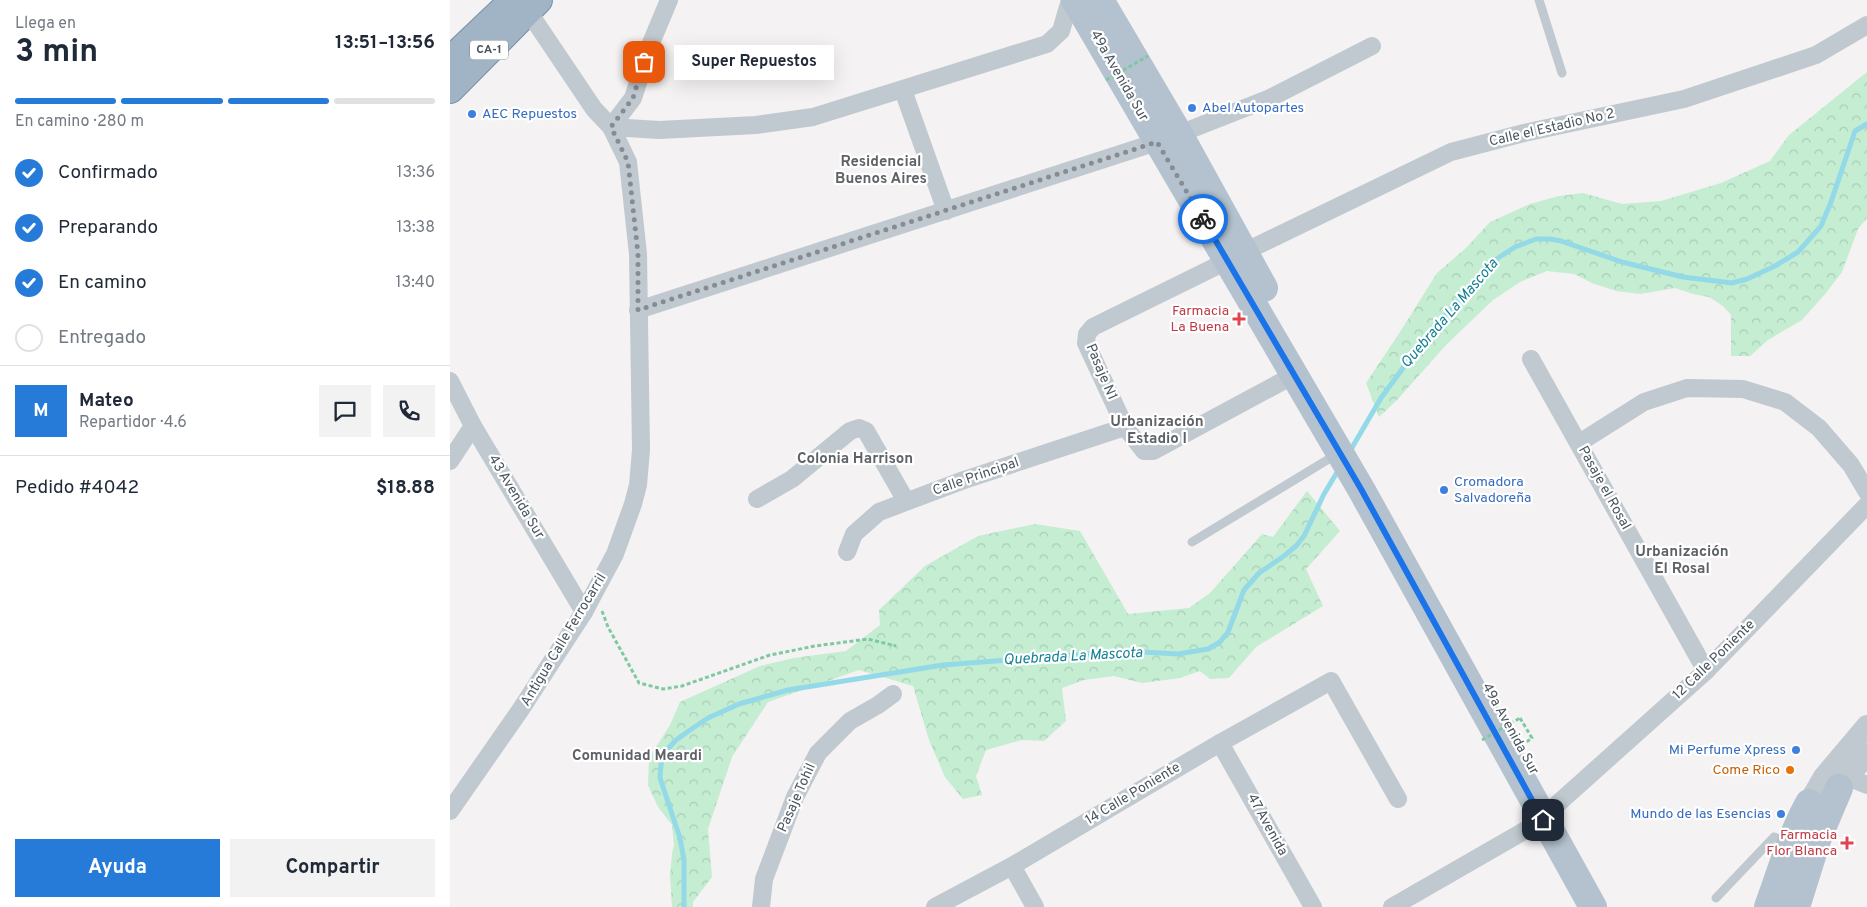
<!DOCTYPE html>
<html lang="es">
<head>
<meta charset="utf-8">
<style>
  body { margin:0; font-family:Overpass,sans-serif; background:#f2f2f3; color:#1f2937; height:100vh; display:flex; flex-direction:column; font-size:19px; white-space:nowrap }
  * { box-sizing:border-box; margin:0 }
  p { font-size:16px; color:#747a83 }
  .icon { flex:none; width:28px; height:28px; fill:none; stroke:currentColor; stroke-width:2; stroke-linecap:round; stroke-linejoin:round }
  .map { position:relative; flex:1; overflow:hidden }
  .details { display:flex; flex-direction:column; background:#fff; width:450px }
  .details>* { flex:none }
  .pin { position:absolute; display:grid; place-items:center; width:42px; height:42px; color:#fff; margin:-21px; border-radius:10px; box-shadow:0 2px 8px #0006 }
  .courier { position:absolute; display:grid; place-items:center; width:50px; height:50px; margin:-25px; border:4px solid #1a73e8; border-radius:50%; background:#fff; color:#222; box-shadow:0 1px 6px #0007 }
  .bubble { position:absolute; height:35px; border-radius:0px; background:#fff; box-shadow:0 5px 20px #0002; font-size:16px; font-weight:700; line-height:35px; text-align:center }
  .summary em { font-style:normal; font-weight:700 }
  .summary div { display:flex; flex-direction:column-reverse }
  .summary { display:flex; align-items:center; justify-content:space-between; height:85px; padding:0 15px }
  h1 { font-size:32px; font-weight:700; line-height:38px }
  .bar { display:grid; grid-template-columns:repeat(4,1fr); gap:8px 5px; align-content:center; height:60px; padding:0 15px }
  .bar i { height:6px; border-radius:4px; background:#e0e1e3 }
  .bar .current { background:#267bd9 }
  .bar p { grid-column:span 4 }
  .line { display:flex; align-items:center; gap:12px; padding:0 15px; border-top:1px solid #e0e1e3 }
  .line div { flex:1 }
  .round { display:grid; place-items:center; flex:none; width:52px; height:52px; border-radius:0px; background:#f2f2f3 }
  ol { padding:0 15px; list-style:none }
  li { display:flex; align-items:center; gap:15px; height:55px }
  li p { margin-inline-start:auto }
  li .icon { padding:5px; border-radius:50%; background:#267bd9; color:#fff; stroke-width:4 }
  li:last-child { color:#747a83 }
  li i { width:28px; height:28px; border:2px solid #e0e1e3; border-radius:50% }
  .action { display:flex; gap:10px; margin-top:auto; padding:10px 15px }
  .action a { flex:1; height:58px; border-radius:0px; background:#267bd9; color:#fff; font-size:20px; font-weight:700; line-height:58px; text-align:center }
  .action a+a { background:#f2f2f3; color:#1f2937 }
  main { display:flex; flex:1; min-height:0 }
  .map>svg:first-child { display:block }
</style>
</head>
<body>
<main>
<section class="details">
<div class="summary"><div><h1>3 min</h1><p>Llega en</p></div><em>13:51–13:56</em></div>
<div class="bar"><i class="current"></i><i class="current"></i><i class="current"></i><i></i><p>En camino · 280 m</p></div>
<ol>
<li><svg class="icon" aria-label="check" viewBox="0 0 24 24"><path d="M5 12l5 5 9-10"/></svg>Confirmado<p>13:36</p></li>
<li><svg class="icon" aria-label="check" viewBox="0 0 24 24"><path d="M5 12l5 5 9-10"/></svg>Preparando<p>13:38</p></li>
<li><svg class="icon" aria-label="check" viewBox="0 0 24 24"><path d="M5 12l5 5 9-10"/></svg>En camino<p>13:40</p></li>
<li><i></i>Entregado</li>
</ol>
<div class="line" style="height:90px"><b class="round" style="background:#267bd9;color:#fff">M</b><div><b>Mateo</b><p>Repartidor · 4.6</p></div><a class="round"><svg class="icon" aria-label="chat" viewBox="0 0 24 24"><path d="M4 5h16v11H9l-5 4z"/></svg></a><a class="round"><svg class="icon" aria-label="phone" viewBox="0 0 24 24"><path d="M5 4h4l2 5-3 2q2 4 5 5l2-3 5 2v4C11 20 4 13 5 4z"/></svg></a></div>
<div class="line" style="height:65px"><div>Pedido #4042</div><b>$18.88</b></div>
<div class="action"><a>Ayuda</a><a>Compartir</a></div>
</section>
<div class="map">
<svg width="1417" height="907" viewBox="0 0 1417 907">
  <defs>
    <pattern id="forest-crowns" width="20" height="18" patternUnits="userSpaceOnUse" patternTransform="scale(1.25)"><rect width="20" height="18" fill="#c4edd2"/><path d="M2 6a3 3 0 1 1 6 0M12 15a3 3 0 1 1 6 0" fill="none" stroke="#aacdb7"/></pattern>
  </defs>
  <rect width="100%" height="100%" fill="#f4f2f2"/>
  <g fill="url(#forest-crowns)">
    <polygon points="1417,72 1417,218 1408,229 1392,272 1376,293 1352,320 1318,340 1300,356 1281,356 1281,315 1273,306 1259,297 1243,294 1225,288 1190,294 1166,291 1142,283 1124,274 1097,271 1070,282 1043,300 996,345 947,400 929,417 916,383 950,332 987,273 1016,248 1040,222 1080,204 1109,196 1133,193 1172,204 1211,201 1271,183 1320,161 1339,135"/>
    <polygon points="857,491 890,531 856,569 873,606 806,647 779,678 760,679 750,671 730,678 692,683 664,676 634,680 612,688 616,721 594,741 572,740 536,750 526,776 532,795 513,799 495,777 479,740 463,686 409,670 318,702 282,757 258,829 262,877 243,902 243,907 222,907 220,876 222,854 224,845 222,825 208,807 198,785 199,758 220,725 230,702 310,666 344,658 396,651 430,625 429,610 475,566 528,536 585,524 630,531 678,614 739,608 760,593 812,534 823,537"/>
  </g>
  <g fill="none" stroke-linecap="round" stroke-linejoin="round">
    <g stroke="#94d9e7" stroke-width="5">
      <polyline points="900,451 931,398 975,338 1048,258 1065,247 1086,239 1100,239 1111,241 1172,262 1233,277 1282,283 1297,279 1325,266 1348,252 1371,226 1381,202 1405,131 1417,124"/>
      <polyline points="234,907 234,860 230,838 210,778 211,764 215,752 226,740 240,730 258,718 289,704 338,690 493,665 675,651 728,654 758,649 770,642 778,632 794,590 809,573 834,556 846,546 854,536 874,494 889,469"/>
    </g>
    <defs>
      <g id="trunk">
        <polyline points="0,61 61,3"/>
        <polyline points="0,89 88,0"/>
      </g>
    </defs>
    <use href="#trunk" stroke="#7891a8" stroke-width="30"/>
    <g stroke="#7ec9a1" stroke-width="3" stroke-dasharray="4 2.5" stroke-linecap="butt">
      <polyline points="152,611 158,627 189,683 213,689 232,686 320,655 365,646 418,639 446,646"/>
      <polyline points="1070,718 1082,738 1075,743"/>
    </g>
    <g stroke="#c0c9cf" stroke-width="9">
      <polyline points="1089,0 1112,73"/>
      <polyline points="742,542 887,454"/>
      <polyline points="1266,898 1324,837 1339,843"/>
    </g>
    <g stroke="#c0c9cf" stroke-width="18">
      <polyline points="453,90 496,211"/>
      <polyline points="161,127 209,130 306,125 363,117 597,44 611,31 620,0"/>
      <polyline points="161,127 183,98 201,43 219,0"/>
      <polyline points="729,134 820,98 922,46"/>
      <polyline points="794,252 1001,152 1074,133 1234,99 1366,55 1417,25"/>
      <polyline points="777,261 643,327 637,334 636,343 675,427 694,451 703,451 844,375"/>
      <polyline points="188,310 707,142"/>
      <polyline points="1081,359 1256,671"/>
      <polyline points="0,381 23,426 134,612"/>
      <polyline points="1129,443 1194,402 1237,388 1293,389 1335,402 1369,428 1401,465 1417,492"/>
      <polyline points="0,461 23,426"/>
      <polyline points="307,499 342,479 400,431 409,428 416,431 456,501"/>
      <polyline points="397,552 404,534 429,512 514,480 675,427"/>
      <polyline points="770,743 863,907"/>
      <polyline points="1397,777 1417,785"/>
      <polyline points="1104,807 1256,671 1417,505"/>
      <polyline points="0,811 71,709 134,612 165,554 183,504 188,485 191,450 188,254 178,162 161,127 144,109 78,11"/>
      <polyline points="562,866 585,907"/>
      <polyline points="311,907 314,879 345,797 368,753 400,721 428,705 443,694"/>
      <polyline points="485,907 562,866 770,743 881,681 948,799"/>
      <polyline points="942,907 1093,820"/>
    </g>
    <g stroke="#c0c9cf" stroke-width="22">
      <polyline points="1380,801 1397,777 1417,755"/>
      <polyline points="1356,820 1359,803 1374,777 1417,726"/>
    </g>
    <g stroke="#b3c2ce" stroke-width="28">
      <polyline points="625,0 911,489 1143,907"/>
      <polyline points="650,0 729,134 814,288"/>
      <path d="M 1318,907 C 1331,872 1341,835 1359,803"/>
      <polyline points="1346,907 1367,840 1389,788"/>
    </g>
    <use href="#trunk" stroke="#a0b4c5" stroke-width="28"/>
    <g stroke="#7ec9a1" stroke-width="3" stroke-dasharray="4 2.5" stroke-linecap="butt">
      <polyline points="656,80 698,56"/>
      <polyline points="1032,740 1070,718"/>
    </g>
  </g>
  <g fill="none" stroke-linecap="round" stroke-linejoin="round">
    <polyline stroke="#868c92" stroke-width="5" stroke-dasharray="0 9" points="194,62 183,98 161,127 178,162 188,254 188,310 707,142 753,219"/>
    <polyline stroke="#1a73e8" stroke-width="6" points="753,219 911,489 1093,820"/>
  </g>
  <g fill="#3f7fe0" stroke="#fff" stroke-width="2">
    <circle cx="742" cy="108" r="5"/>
    <circle cx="22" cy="114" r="5"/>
    <circle cx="994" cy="490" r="5"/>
    <circle cx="1346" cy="750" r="5"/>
    <circle cx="1331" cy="814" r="5"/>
  </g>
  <g fill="#e0444e" stroke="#fff" stroke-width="2">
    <path d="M786.5 311.5h5v5h5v5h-5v5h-5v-5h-5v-5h5z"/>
    <path d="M1394.5 835.5h5v5h5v5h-5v5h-5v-5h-5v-5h5z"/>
  </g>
  <circle fill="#e8710a" stroke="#fff" stroke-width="2" cx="1340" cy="770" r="5"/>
  <g text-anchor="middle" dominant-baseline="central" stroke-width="4.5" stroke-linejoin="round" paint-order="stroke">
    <rect fill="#fff" stroke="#80888e" stroke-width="1" x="20" y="40.5" width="38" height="19" rx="4"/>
    <g font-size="12" font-weight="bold" fill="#4a555e">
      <text x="39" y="50">CA-1</text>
    </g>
    <g font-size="14" fill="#4a555e" stroke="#fff">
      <text transform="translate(669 76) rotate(60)">49a Avenida Sur</text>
      <text transform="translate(1102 128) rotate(-13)">Calle el Estadio No 2</text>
      <text transform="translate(651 372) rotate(67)">Pasaje N1</text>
      <text transform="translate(526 477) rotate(-19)">Calle Principal</text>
      <text transform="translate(1154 488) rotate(61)">Pasaje el Rosal</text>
      <text transform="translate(66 497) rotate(59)">43 Avenida Sur</text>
      <text transform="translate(114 640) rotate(-59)">Antigua Calle Ferrocarril</text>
      <text transform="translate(1264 660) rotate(-44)">12 Calle Poniente</text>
      <text transform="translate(1060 729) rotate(61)">49a Avenida Sur</text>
      <text transform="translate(683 794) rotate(-31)">14 Calle Poniente</text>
      <text transform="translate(347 798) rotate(-66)">Pasaje Tohil</text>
      <text transform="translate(817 825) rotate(61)">47 Avenida</text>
    </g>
    <g font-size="14" fill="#366cbe" stroke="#fff" text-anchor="start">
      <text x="752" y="108">Abel Autopartes</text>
      <text x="32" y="114">AEC Repuestos</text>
      <text x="1004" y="482">Cromadora<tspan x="1004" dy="16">Salvadoreña</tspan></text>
      <text x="1336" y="750" text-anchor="end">Mi Perfume Xpress</text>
      <text x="1321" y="814" text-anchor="end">Mundo de las Esencias</text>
    </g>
    <g font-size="14" fill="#be3a42" stroke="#fff" text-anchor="end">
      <text x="779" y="311">Farmacia<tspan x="779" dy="16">La Buena</tspan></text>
      <text x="1387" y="835">Farmacia<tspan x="1387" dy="16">Flor Blanca</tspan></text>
    </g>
    <g font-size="14" fill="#c56008" stroke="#fff" text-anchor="end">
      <text x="1330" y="770">Come Rico</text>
    </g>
    <g font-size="15" font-weight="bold" fill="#5e6266" stroke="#fff">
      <text x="431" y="162">Residencial<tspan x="431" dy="17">Buenos Aires</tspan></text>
      <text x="707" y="422">Urbanización<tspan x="707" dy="17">Estadio I</tspan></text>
      <text x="405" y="459">Colonia Harrison</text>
      <text x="1232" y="552">Urbanización<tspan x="1232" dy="17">El Rosal</tspan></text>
      <text x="187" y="756">Comunidad Meardi</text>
    </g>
    <g font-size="15" font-style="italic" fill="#168095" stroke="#fff">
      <text transform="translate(1000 314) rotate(-49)">Quebrada La Mascota</text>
      <text transform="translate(623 657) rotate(-3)">Quebrada La Mascota</text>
    </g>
  </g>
</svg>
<div class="pin" style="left:194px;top:62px;background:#ea580c"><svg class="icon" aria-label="bag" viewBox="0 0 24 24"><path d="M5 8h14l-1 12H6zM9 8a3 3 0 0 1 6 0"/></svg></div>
<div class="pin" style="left:1093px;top:820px;background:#1f2937"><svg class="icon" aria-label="home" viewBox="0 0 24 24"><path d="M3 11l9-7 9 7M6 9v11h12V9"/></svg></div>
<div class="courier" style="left:753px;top:219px"><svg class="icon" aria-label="bike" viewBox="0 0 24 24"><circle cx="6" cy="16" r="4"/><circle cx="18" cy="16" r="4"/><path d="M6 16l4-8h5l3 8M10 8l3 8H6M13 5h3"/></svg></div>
<div class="bubble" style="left:224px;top:45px;width:160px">Super Repuestos</div>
</div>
</main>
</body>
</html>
